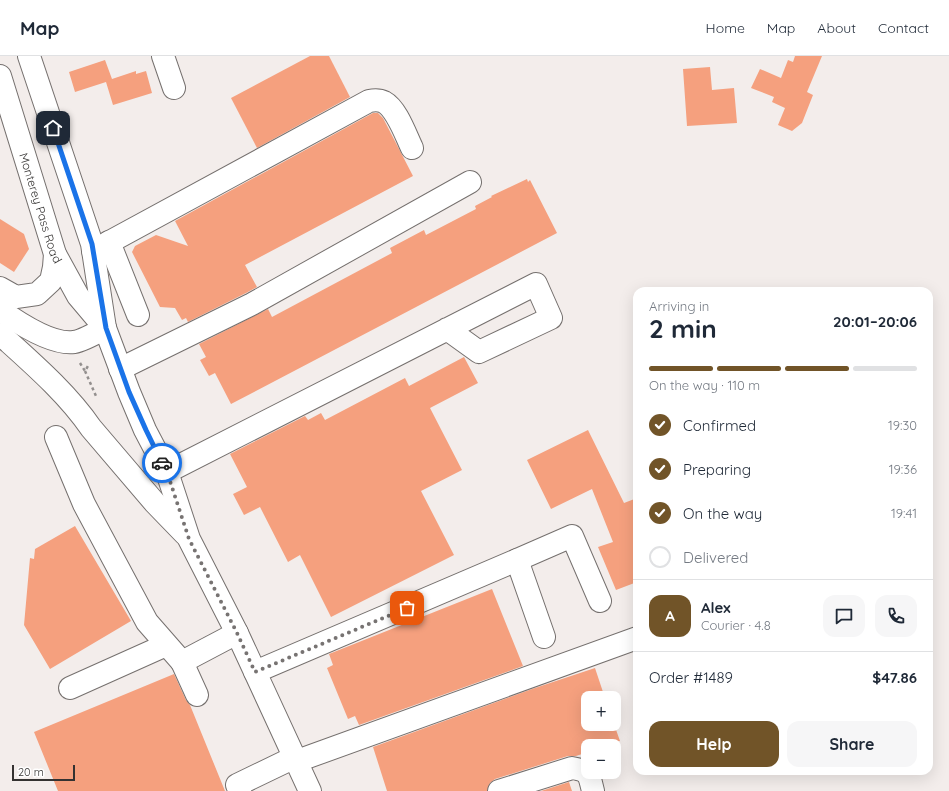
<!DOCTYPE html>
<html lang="en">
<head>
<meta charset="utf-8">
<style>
  body { margin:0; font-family:Quicksand,sans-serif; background:#f6f6f7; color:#1f2937; height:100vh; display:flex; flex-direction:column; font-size:15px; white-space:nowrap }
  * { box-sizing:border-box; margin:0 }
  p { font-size:13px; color:#747a83 }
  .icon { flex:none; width:22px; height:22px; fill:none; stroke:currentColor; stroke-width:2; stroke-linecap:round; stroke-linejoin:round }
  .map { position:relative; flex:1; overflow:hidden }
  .drawer { position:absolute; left:633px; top:231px; width:300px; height:488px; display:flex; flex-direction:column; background:#fff; border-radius:12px; box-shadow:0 4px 16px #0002 }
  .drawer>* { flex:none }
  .buttons { position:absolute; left:581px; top:635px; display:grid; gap:8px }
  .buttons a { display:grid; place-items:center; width:40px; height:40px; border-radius:8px; background:#fff; box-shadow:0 4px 16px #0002; font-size:20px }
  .scale { position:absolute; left:12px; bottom:10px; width:63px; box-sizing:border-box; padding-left:4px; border:2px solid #343231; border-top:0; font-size:11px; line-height:14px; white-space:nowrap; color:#343231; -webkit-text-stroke:3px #fff; paint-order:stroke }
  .pin { position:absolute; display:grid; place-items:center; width:34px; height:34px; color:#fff; margin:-17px; border-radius:8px; box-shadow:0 2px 6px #0006 }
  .courier { position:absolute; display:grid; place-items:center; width:40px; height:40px; margin:-20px; border:3px solid #1a73e8; border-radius:50%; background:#fff; color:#222; box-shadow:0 1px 5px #0007 }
  .summary em { font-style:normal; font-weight:800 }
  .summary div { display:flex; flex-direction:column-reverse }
  .summary { display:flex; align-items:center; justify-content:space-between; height:68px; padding:0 16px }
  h1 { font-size:26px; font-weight:800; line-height:30px }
  .bar { display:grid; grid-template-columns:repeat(4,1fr); gap:6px 4px; align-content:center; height:48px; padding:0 16px }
  .bar i { height:5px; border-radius:3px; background:#e0e1e3 }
  .bar .current { background:#715428 }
  .bar p { grid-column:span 4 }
  .line { display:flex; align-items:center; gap:10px; padding:0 16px; border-top:1px solid #e0e1e3 }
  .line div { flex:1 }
  .round { display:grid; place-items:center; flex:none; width:42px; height:42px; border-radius:12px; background:#f6f6f7 }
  ol { padding:0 16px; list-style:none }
  li { display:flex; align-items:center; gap:12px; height:44px }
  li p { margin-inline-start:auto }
  li .icon { padding:4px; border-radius:50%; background:#715428; color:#fff; stroke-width:4 }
  li:last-child { color:#747a83 }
  li i { width:22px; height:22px; border:2px solid #e0e1e3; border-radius:50% }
  .button { display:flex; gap:8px; margin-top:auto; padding:8px 16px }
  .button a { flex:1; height:46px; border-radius:12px; background:#715428; color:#fff; font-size:16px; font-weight:800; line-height:46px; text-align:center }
  .button a+a { background:#f6f6f7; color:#1f2937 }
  header { display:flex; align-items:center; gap:24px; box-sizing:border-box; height:56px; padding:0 20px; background:#fff; border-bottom:1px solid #e0e1e3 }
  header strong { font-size:19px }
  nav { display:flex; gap:22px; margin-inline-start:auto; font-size:14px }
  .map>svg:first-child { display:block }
</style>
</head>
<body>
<header>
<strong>Map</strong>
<nav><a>Home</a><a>Map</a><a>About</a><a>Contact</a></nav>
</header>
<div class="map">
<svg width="949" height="735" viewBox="0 0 949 735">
  <rect width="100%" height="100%" fill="#f3edeb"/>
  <g fill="#f5a07e">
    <polygon points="310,0 329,0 350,41 257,92 231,42"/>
    <polygon points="795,0 822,0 807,36 813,39 802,67 792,75 778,69 785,52 772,46 774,41 751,32 760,13 781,22 788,4 793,6"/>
    <polygon points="105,4 112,23 136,15 136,18 146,15 152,37 113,49 106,26 75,36 69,16"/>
    <polygon points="710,11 712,34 734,32 737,67 687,70 683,13"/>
    <polygon points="373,57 378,57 383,62 413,120 245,209 257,231 246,237 188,266 186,262 182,264 175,252 160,251 132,196 135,190 156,179 188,190 175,165"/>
    <polygon points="527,123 528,126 530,124 557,177 231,348 215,317 209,320 200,304 206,301 199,288 268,253 272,261 392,197 390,192 424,174 426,179 476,153 475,150 492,141 491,140"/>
    <polygon points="0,163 24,178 29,193 14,216 0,207"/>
    <polygon points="464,301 478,327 430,352 462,414 421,435 454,499 331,561 300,499 288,506 260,451 244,459 233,438 247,431 230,398 305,360 308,364 321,357 325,364 405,322 409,330"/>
    <polygon points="588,374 624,447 637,442 637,526 616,534 598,491 613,486 592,433 551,453 527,404"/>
    <polygon points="75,470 131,565 50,613 24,569 30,502 34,503 35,493"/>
    <polygon points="492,533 523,610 359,669 355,660 348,663 327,612 333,609 329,598"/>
    <polygon points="595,612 605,642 588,642 588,668 614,668 620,685 606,690 588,690 588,696 576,700 568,700 495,723 490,727 487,735 387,735 373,691 532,633"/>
    <polygon points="174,618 186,644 190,649 225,735 58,735 34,676"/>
    <polygon points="569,726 572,735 541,735"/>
  </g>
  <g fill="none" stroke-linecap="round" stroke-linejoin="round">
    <defs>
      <g id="minor">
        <polyline points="163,0 174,32"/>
        <polyline points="109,186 138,259"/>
        <path d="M 93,195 L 369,45 C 374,44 380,44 384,46 C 397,53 406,80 412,92"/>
        <polyline points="120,313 252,248 470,126"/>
        <polyline points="56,381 84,448 147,566 182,606 237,577"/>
        <polyline points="167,416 536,228 551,262 479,296 447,273"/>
        <polyline points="544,581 517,504 572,480 600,545"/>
        <polyline points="182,606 197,639"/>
        <polyline points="255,616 517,504"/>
        <polyline points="70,632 166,589"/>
        <polyline points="297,705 637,582"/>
        <polyline points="240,735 237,729 295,701"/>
        <path d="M 499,735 L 572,712 C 590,715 589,719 593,735"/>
      </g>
      <g id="major">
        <polyline points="29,0 92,188 105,272 129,336 145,374 167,416 189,483 237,577 310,735"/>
        <path id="s1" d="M 0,20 L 55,198 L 78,240 L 105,272"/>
        <polyline points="0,232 16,241 37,238 51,225 54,211 55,198"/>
        <path d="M 0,254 C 17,266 52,289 74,286 C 81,285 98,276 105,272"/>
        <path d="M 0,278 C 32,307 67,337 91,372 L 155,447 L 185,478"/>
      </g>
    </defs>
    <use href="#minor" stroke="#75706e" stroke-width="24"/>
    <use href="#major" stroke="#75706e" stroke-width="24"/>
    <g stroke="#938f8e" stroke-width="2.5" stroke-dasharray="3 3" stroke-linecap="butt">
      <polyline points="80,307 85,315 88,310"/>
      <polyline points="85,315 96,340"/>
    </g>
    <use href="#minor" stroke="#fff" stroke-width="22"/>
    <use href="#major" stroke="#fff" stroke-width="22"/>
  </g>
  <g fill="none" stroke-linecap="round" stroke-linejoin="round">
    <polyline stroke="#777372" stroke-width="4" stroke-dasharray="0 7.2" points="162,407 167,416 189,483 237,577 255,616 407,552"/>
    <polyline stroke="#1a73e8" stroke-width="5" points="53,72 92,188 106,272 129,336 146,374 162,407"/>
  </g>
  <g text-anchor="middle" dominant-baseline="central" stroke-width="3.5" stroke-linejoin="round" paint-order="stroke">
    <g font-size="12" fill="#343231" stroke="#fff">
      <text stroke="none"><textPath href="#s1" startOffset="138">Monterey Pass Road</textPath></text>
    </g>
  </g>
</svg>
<div class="buttons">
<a>+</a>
<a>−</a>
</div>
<div class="scale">20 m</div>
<div class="pin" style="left:407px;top:552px;background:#ea580c"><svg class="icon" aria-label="bag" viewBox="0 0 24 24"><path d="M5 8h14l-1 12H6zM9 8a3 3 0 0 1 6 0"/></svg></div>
<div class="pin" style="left:53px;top:72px;background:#1f2937"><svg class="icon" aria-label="home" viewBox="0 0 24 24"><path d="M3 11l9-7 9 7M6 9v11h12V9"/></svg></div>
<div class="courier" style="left:162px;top:407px"><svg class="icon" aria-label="car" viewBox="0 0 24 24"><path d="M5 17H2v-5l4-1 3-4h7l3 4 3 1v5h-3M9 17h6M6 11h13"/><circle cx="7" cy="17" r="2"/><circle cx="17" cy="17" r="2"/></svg></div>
<section class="drawer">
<div class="summary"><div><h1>2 min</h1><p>Arriving in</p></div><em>20:01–20:06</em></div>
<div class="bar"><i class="current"></i><i class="current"></i><i class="current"></i><i></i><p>On the way · 110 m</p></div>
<ol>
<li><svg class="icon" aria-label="check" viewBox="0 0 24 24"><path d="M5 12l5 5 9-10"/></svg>Confirmed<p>19:30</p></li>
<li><svg class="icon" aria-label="check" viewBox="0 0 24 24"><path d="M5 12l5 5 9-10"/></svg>Preparing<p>19:36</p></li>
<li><svg class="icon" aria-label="check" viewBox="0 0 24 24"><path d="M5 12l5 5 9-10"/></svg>On the way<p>19:41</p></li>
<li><i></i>Delivered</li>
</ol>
<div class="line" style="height:72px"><b class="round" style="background:#715428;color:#fff">A</b><div><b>Alex</b><p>Courier · 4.8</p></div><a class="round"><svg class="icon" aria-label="chat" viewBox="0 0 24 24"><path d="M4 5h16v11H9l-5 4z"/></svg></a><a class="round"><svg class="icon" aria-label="phone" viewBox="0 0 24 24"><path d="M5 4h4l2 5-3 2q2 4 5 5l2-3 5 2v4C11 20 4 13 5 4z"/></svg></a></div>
<div class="line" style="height:52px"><div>Order #1489</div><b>$47.86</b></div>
<div class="button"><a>Help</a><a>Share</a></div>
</section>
</div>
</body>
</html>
